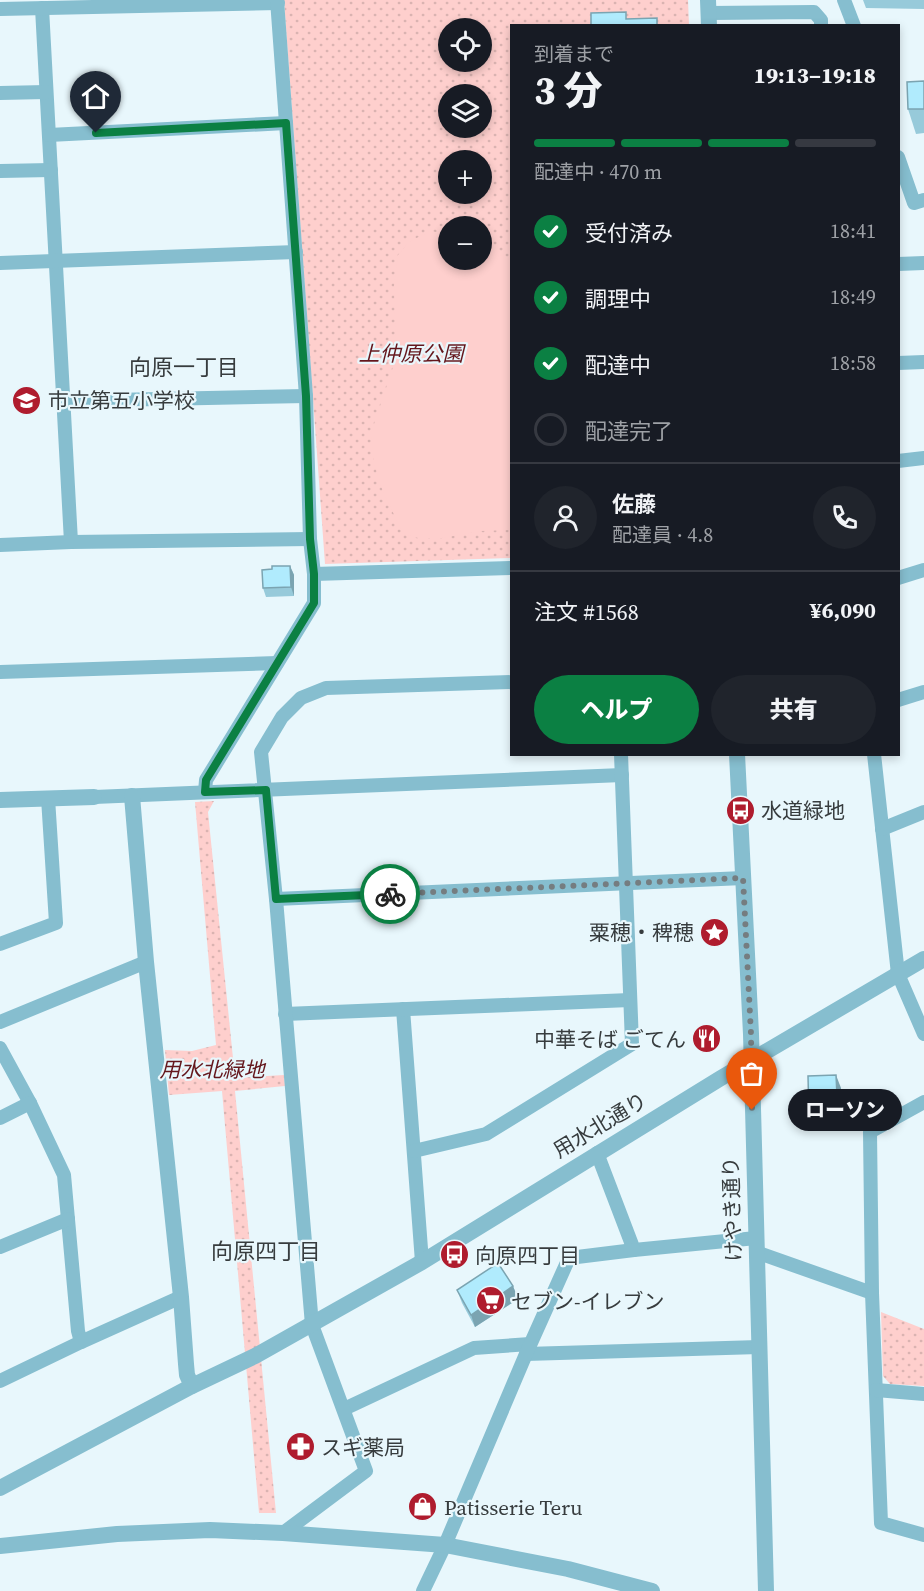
<!DOCTYPE html>
<html lang="ja">
<head>
<meta charset="utf-8">
<style>
  body { margin:0; font-family:"Source Serif 4","Noto Sans JP",serif; background:#20242c; color:#f1f3f6; height:100vh; display:flex; flex-direction:column; font-size:22px; white-space:nowrap }
  * { box-sizing:border-box; margin:0 }
  p { font-size:20px; color:#9ea1a6 }
  .icon { flex:none; width:33px; height:33px; fill:none; stroke:currentColor; stroke-width:2; stroke-linecap:round; stroke-linejoin:round }
  .map { position:relative; flex:1; overflow:hidden }
  .details { position:absolute; left:510px; top:24px; width:390px; height:732px; display:flex; flex-direction:column; background:#171b24; border-radius:0px; box-shadow:0 3px 9px #0003 }
  .details>* { flex:none }
  .tools { position:absolute; left:438px; top:18px; display:grid; gap:12px }
  .tools a { display:grid; place-items:center; width:54px; height:54px; border-radius:50%; background:#171b24; box-shadow:0 3px 9px #0003; font-size:30px }
  .pin { position:absolute; display:grid; place-items:center; width:51px; height:51px; color:#fff; margin:-62px -26px; border-radius:50% 50% 50% 0; rotate:-45deg; box-shadow:0 0 6px #0007 }
  .pin .icon { rotate:45deg }
  .courier { position:absolute; display:grid; place-items:center; width:60px; height:60px; margin:-30px; border:4px solid #0b8043; border-radius:50%; background:#fff; color:#222; box-shadow:0 2px 8px #0007 }
  .bubble { position:absolute; height:42px; border-radius:21px; background:#171b24; box-shadow:0 3px 9px #0003; font-size:20px; font-weight:800; line-height:42px; text-align:center }
  .overview em { font-style:normal; font-weight:800 }
  .overview div { display:flex; flex-direction:column-reverse }
  .overview { display:flex; align-items:center; justify-content:space-between; height:102px; padding:0 24px }
  h1 { font-size:39px; font-weight:800; line-height:45px }
  .bar { display:grid; grid-template-columns:repeat(4,1fr); gap:9px 6px; align-content:center; height:72px; padding:0 24px }
  .bar i { height:8px; border-radius:4px; background:#363941 }
  .bar .current { background:#0b8043 }
  .bar p { grid-column:span 4 }
  .line { display:flex; align-items:center; gap:15px; padding:0 24px; border-top:2px solid #363941 }
  .line div { flex:1 }
  .round { display:grid; place-items:center; flex:none; width:63px; height:63px; border-radius:32px; background:#20242c }
  ol { padding:0 24px; list-style:none }
  li { display:flex; align-items:center; gap:18px; height:66px }
  li p { margin-inline-start:auto }
  li .icon { padding:6px; border-radius:50%; background:#0b8043; color:#fff; stroke-width:4 }
  li:last-child { color:#9ea1a6 }
  li i { width:33px; height:33px; border:3px solid #363941; border-radius:50% }
  .cta { display:flex; gap:12px; margin-top:auto; padding:12px 24px }
  .cta a { flex:1; height:69px; border-radius:36px; background:#0b8043; color:#fff; font-size:24px; font-weight:800; line-height:69px; text-align:center }
  .cta a+a { background:#20242c; color:#f1f3f6 }
  .map>svg:first-child { display:block }
</style>
</head>
<body>
<div class="map">
<svg width="924" height="1591" viewBox="0 0 924 1591">
  <defs>
    <pattern id="grass-dots" width="8" height="8" patternUnits="userSpaceOnUse" patternTransform="scale(1.5)"><rect width="8" height="8" fill="#fecfcd"/><path d="M2 2h.1M6 6h.1" fill="none" stroke="#dab3b1" stroke-width="1.8" stroke-linecap="round"/></pattern>
  </defs>
  <rect width="100%" height="100%" fill="#e8f7fc"/>
  <g fill="url(#grass-dots)" fill-rule="evenodd">
    <path d="M 284,0 L 688,0 L 689,25 L 512,26 L 511,558 L 325,564 ZM 448,28 L 482,28 L 482,62 L 448,62 ZM 448,94 L 482,94 L 482,128 L 448,128 ZM 448,160 L 482,160 L 482,194 L 448,194 ZM 448,226 L 482,226 L 482,260 L 448,260 Z"/>
    <polygon points="214,801 208,812 235,1078 284,1075 285,1086 235,1091 276,1513 259,1513 222,1091 169,1095 165,1050 192,1051 216,1045 195,802"/>
    <polygon points="881,1312 924,1329 924,1386 890,1384 883,1376"/>
  </g>
  <polygon fill="#fecfcd" points="430,231 448,234 448,260 482,260 482,244 511,261 511,530 481,531 442,538 418,538 407,535 401,529 383,492 374,463 371,433 396,358 394,286 398,255 409,242"/>
  <g fill="none" stroke-linecap="round" stroke-linejoin="round">
    <g stroke="#86becf" stroke-width="14">
      <polyline points="844,0 854,26"/>
      <polyline points="42,8 71,542"/>
      <polyline points="0,9 278,3"/>
      <polyline points="709,13 814,12 821,20 821,26"/>
      <polyline points="0,93 46,92"/>
      <polyline points="49,135 286,123"/>
      <polyline points="898,157 914,203 924,200"/>
      <polyline points="0,171 51,170"/>
      <polyline points="0,263 296,252"/>
      <polyline points="898,264 924,263"/>
      <polyline points="898,363 924,362"/>
      <polyline points="63,401 306,396"/>
      <polyline points="898,461 924,458"/>
      <polyline points="0,545 71,542 310,539"/>
      <polyline points="314,574 512,568"/>
      <polyline points="898,578 924,570"/>
      <polyline points="0,672 277,663"/>
      <polyline points="898,700 924,692"/>
      <polyline points="874,754 898,974 924,1034"/>
      <polyline points="205,792 206,780 314,603 314,574 310,539 306,396 277,0"/>
      <polyline points="94,797 622,775"/>
      <polyline points="882,829 924,812"/>
      <polyline points="276,899 743,878"/>
      <polyline points="0,944 56,923 48,798"/>
      <polyline points="403,1009 422,1262"/>
      <polyline points="285,1014 630,1000"/>
      <polyline points="0,1022 146,962"/>
      <polyline points="0,1048 30,1103 64,1175 78,1331 81,1342"/>
      <polyline points="924,1102 870,1132 872,1293 881,1523 924,1535"/>
      <polyline points="0,1118 30,1103"/>
      <polyline points="414,1151 486,1134 632,1044 621,754"/>
      <polyline points="597,1153 634,1250 756,1238"/>
      <polyline points="0,1247 68,1219"/>
      <polyline points="756,1252 872,1293"/>
      <polyline points="526,1354 759,1347"/>
      <polyline points="0,1381 81,1342 181,1297"/>
      <polyline points="876,1390 924,1394"/>
      <polyline points="344,1409 474,1348 530,1344"/>
      <polyline points="283,1533 366,1471 312,1325 276,899 261,752 282,717 301,698 326,688 512,682"/>
      <polyline points="423,1591 445,1545 526,1354 569,1258 634,1250"/>
    </g>
    <g stroke="#86becf" stroke-width="16">
      <polyline points="708,0 709,26"/>
      <polyline points="737,754 751,1034 766,1591"/>
      <polyline points="132,796 146,962 181,1297 186,1364 187,1375 192,1386"/>
      <polyline points="0,800 94,797"/>
      <polyline points="0,1488 192,1386 255,1356 422,1262 721,1078 924,959"/>
      <polyline points="0,1546 117,1534 210,1530 283,1533 445,1545 568,1569 652,1591"/>
    </g>
  </g>
  <g fill="#97cada">
    <polygon points="863,0 924,0 924,9 866,8"/>
    <polygon points="924,81 924,133 916,134 908,109"/>
    <polygon points="290,566 294,575 294,596 266,597 263,588 272,569"/>
    <polygon points="841,1088 842,1129 814,1130 809,1117"/>
    <polygon points="513,1286 518,1299 475,1327 462,1303 457,1290"/>
  </g>
  <g fill="#7ba4b1">
    <polygon points="290,566 294,575 294,596 291,587"/>
    <polygon points="836,1075 841,1088 842,1129 838,1116"/>
    <polygon points="513,1286 518,1299 475,1327 471,1315"/>
  </g>
  <g fill="#b0ebfd" stroke="#7ba4b1" stroke-width="1.5">
    <polygon points="626,12 626,19 657,18 657,26 591,26 591,13"/>
    <polygon points="924,81 924,109 908,109 907,82"/>
    <polygon points="272,566 290,566 291,587 263,588 262,570 272,569"/>
    <polygon points="836,1075 838,1116 809,1117 808,1076"/>
    <polygon points="498,1263 513,1286 471,1315 457,1290"/>
  </g>
  <g fill="none" stroke-linecap="round" stroke-linejoin="round">
    <polyline stroke="#757d80" stroke-width="6" stroke-dasharray="0 10.8" points="390,894 743,878 751,1034 752,1110"/>
    <polyline stroke="#0b8043" stroke-width="8" points="96,133 286,123 306,396 310,539 314,574 314,603 206,780 205,792 266,790 276,899 390,894"/>
  </g>
  <defs>
    <symbol id="school-disc" viewBox="-11 -11 22 22"><circle r="9.5" fill="#af1c2e" stroke="#e8f7fc"/><path d="M0-5L7-2L0 1L-7-2ZM-4 1L0 2.5L4 1V4Q0 6-4 4Z" fill="#fff"/></symbol>
    <symbol id="bus-disc" viewBox="-11 -11 22 22"><circle r="9.5" fill="#af1c2e" stroke="#e8f7fc"/><path d="M-5-6H5V4H4V6H2V4H-2V6H-4V4H-5ZM-3.5-4V0h7V-4ZM-3.5 1.2v1.5H-2V1.2ZM2 1.2v1.5H3.5V1.2Z" fill="#fff"/></symbol>
    <symbol id="sight-disc" viewBox="-11 -11 22 22"><circle r="9.5" fill="#af1c2e" stroke="#e8f7fc"/><path d="M0-6L1.8-2.2L6-1.7L2.9 1.2L3.7 5.4L0 3.3L-3.7 5.4L-2.9 1.2L-6-1.7L-1.8-2.2Z" fill="#fff"/></symbol>
    <symbol id="restaurant-disc" viewBox="-11 -11 22 22"><circle r="9.5" fill="#af1c2e" stroke="#e8f7fc"/><path d="M-5-6h1v4h1v-4h1v4h1v-4h1v5L-1.5 .5V6h-2V.5L-5-1ZM5-6V6H3V1.5H1.5Q1.5-4 5-6Z" fill="#fff"/></symbol>
    <symbol id="supermarket-disc" viewBox="-11 -11 22 22"><circle r="9.5" fill="#af1c2e" stroke="#e8f7fc"/><path d="M-6-5.5h2.5l.6 2H6L4.5 2H-2.5L-4.4-4H-6ZM-1.5 3.2a1.3 1.3 0 1 0 .1 0ZM3 3.2a1.3 1.3 0 1 0 .1 0Z" fill="#fff"/></symbol>
    <symbol id="pharmacy-disc" viewBox="-11 -11 22 22"><circle r="9.5" fill="#af1c2e" stroke="#e8f7fc"/><path d="M-2-6h4v4h4v4h-4v4h-4v-4h-4v-4h4Z" fill="#fff"/></symbol>
    <symbol id="shop-disc" viewBox="-11 -11 22 22"><circle r="9.5" fill="#af1c2e" stroke="#e8f7fc"/><path d="M-5-2.5h2.3a2.7 3.5 0 0 1 5.4 0H5L5.5 6h-11ZM-1.5-2.5h3a1.5 2.3 0 0 0-3 0Z" fill="#fff"/></symbol>
  </defs>
  <g fill-rule="evenodd">
    <use href="#school-disc" x="10" y="384" width="33" height="33"/>
    <use href="#bus-disc" x="724" y="794" width="33" height="33"/>
    <use href="#sight-disc" x="698" y="916" width="33" height="33"/>
    <use href="#restaurant-disc" x="690" y="1022" width="33" height="33"/>
    <use href="#bus-disc" x="438" y="1238" width="33" height="33"/>
    <use href="#supermarket-disc" x="474" y="1284" width="33" height="33"/>
    <use href="#pharmacy-disc" x="284" y="1430" width="33" height="33"/>
    <use href="#shop-disc" x="406" y="1490" width="33" height="33"/>
  </g>
  <g text-anchor="middle" dominant-baseline="central" stroke-width="4.5" stroke-linejoin="round" paint-order="stroke">
    <g font-size="21" font-style="italic" fill="#64161c" stroke="#e8f7fc">
      <text x="411" y="353">上仲原公園</text>
      <text x="212" y="1069">用水北緑地</text>
    </g>
    <g font-size="21" fill="#373c3e" stroke="#e8f7fc" text-anchor="start">
      <text x="48" y="400">市立第五小学校</text>
      <text x="761" y="810">水道緑地</text>
      <text x="694" y="932" text-anchor="end">粟穂・稗穂</text>
      <text x="686" y="1039" text-anchor="end">中華そば ごてん</text>
      <text x="475" y="1255">向原四丁目</text>
      <text x="511" y="1301">セブン-イレブン</text>
      <text x="321" y="1447">スギ薬局</text>
      <text x="444" y="1507">Patisserie Teru</text>
    </g>
    <g font-size="21" fill="#373c3e" stroke="#e8f7fc">
      <text transform="translate(600 1125) rotate(-31)">用水北通り</text>
      <text transform="translate(732 1209) rotate(-92)">けやき通り</text>
    </g>
    <g font-size="22" fill="#373c3e" stroke="#e8f7fc">
      <text x="184" y="367">向原一丁目</text>
      <text x="266" y="1251">向原四丁目</text>
    </g>
  </g>
</svg>
<div class="tools">
<a><svg class="icon" aria-label="locate" viewBox="0 0 24 24"><circle cx="12" cy="12" r="6"/><path d="M12 2v4M12 18v4M2 12h4M18 12h4"/></svg></a>
<a><svg class="icon" aria-label="layers" viewBox="0 0 24 24"><path d="M12 4l9 5-9 5-9-5zM3 14l9 5 9-5"/></svg></a>
<a>+</a>
<a>−</a>
</div>
<div class="pin" style="left:752px;top:1110px;background:#ea580c"><svg class="icon" aria-label="bag" viewBox="0 0 24 24"><path d="M5 8h14l-1 12H6zM9 8a3 3 0 0 1 6 0"/></svg></div>
<div class="pin" style="left:96px;top:133px;background:#1f2937"><svg class="icon" aria-label="home" viewBox="0 0 24 24"><path d="M3 11l9-7 9 7M6 9v11h12V9"/></svg></div>
<div class="courier" style="left:390px;top:894px"><svg class="icon" aria-label="bike" viewBox="0 0 24 24"><circle cx="6" cy="16" r="4"/><circle cx="18" cy="16" r="4"/><path d="M6 16l4-8h5l3 8M10 8l3 8H6M13 5h3"/></svg></div>
<div class="bubble" style="left:788px;top:1089px;width:114px">ローソン</div>
<section class="details">
<div class="overview"><div><h1>3 分</h1><p>到着まで</p></div><em>19:13–19:18</em></div>
<div class="bar"><i class="current"></i><i class="current"></i><i class="current"></i><i></i><p>配達中 · 470 m</p></div>
<ol>
<li><svg class="icon" aria-label="check" viewBox="0 0 24 24"><path d="M5 12l5 5 9-10"/></svg>受付済み<p>18:41</p></li>
<li><svg class="icon" aria-label="check" viewBox="0 0 24 24"><path d="M5 12l5 5 9-10"/></svg>調理中<p>18:49</p></li>
<li><svg class="icon" aria-label="check" viewBox="0 0 24 24"><path d="M5 12l5 5 9-10"/></svg>配達中<p>18:58</p></li>
<li><i></i>配達完了</li>
</ol>
<div class="line" style="height:108px"><a class="round"><svg class="icon" aria-label="person" viewBox="0 0 24 24"><circle cx="12" cy="8" r="4"/><path d="M4 21q1-7 8-7t8 7"/></svg></a><div><b>佐藤</b><p>配達員 · 4.8</p></div><a class="round"><svg class="icon" aria-label="phone" viewBox="0 0 24 24"><path d="M5 4h4l2 5-3 2q2 4 5 5l2-3 5 2v4C11 20 4 13 5 4z"/></svg></a></div>
<div class="line" style="height:78px"><div>注文 #1568</div><b>¥6,090</b></div>
<div class="cta"><a>ヘルプ</a><a>共有</a></div>
</section>
</div>
</body>
</html>
